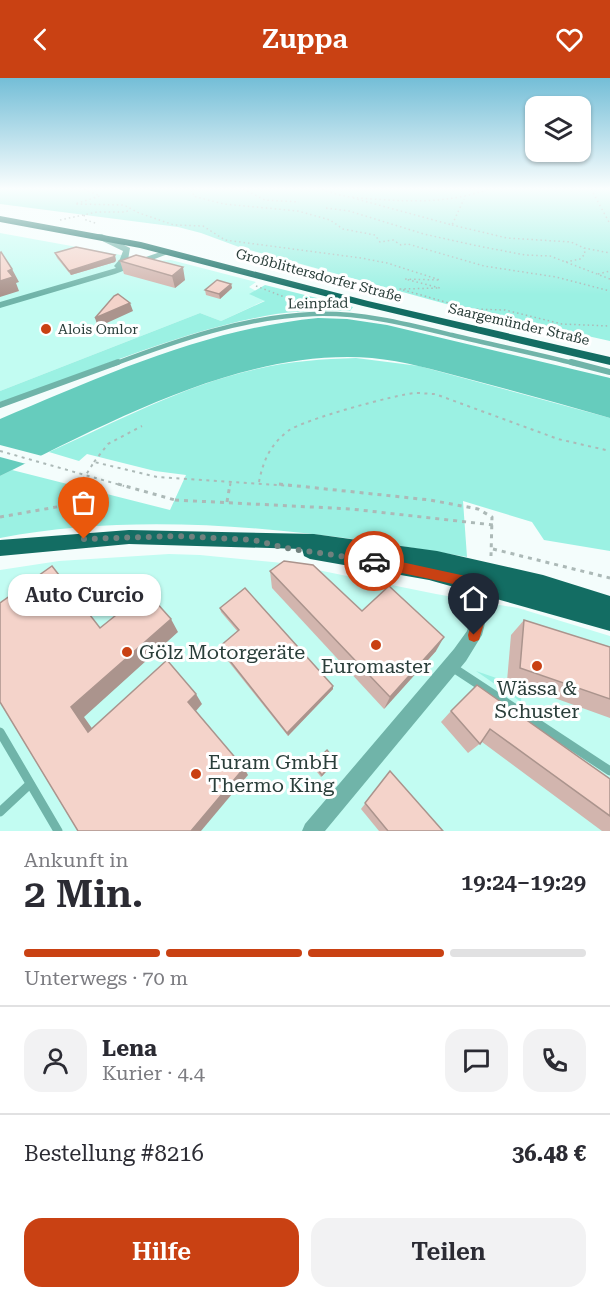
<!DOCTYPE html>
<html lang="de">
<head>
<meta charset="utf-8">
<style>
  body { margin:0; font-family:"Roboto Serif",serif; background:#f2f2f3; color:#2b2b33; height:100vh; display:flex; flex-direction:column; font-size:22px; white-space:nowrap }
  * { box-sizing:border-box; margin:0 }
  p { font-size:20px; color:#7c7c81 }
  .icon { flex:none; width:33px; height:33px; fill:none; stroke:currentColor; stroke-width:2; stroke-linecap:round; stroke-linejoin:round }
  .map { position:relative; height:753px; overflow:hidden }
  .sheet { display:flex; flex-direction:column; background:#fff; flex:1 }
  .sheet>* { flex:none }
  .fabs { position:absolute; left:525px; top:18px; display:grid; gap:12px }
  .fabs a { display:grid; place-items:center; width:66px; height:66px; border-radius:12px; background:#fff; box-shadow:0 2px 4px #0004; font-size:30px }
  .pin { position:absolute; display:grid; place-items:center; width:51px; height:51px; color:#fff; margin:-62px -26px; border-radius:50% 50% 50% 0; rotate:-45deg; box-shadow:0 0 6px #0007 }
  .pin .icon { rotate:45deg }
  .courier { position:absolute; display:grid; place-items:center; width:60px; height:60px; margin:-30px; border:4px solid #c94113; border-radius:50%; background:#fff; color:#222; box-shadow:0 2px 8px #0007 }
  .bubble { position:absolute; height:42px; border-radius:18px; background:#fff; box-shadow:0 2px 4px #0004; font-size:20px; font-weight:600; line-height:42px; text-align:center }
  .headline em { font-style:normal; font-weight:600 }
  .headline div { display:flex; flex-direction:column-reverse }
  .headline { display:flex; align-items:center; justify-content:space-between; height:102px; padding:0 24px }
  h1 { font-size:39px; font-weight:600; line-height:45px }
  .bar { display:grid; grid-template-columns:repeat(4,1fr); gap:9px 6px; align-content:center; height:72px; padding:0 24px }
  .bar i { height:8px; border-radius:4px; background:#e1e1e2 }
  .bar .current { background:#c94113 }
  .bar p { grid-column:span 4 }
  .line { display:flex; align-items:center; gap:15px; padding:0 24px; border-top:2px solid #e1e1e2 }
  .line div { flex:1 }
  .round { display:grid; place-items:center; flex:none; width:63px; height:63px; border-radius:18px; background:#f2f2f3 }
  .cta { display:flex; gap:12px; margin-top:auto; padding:12px 24px }
  .cta a { flex:1; height:69px; border-radius:18px; background:#c94113; color:#fff; font-size:24px; font-weight:600; line-height:69px; text-align:center }
  .cta a+a { background:#f2f2f3; color:#2b2b33 }
  header { display:flex; justify-content:space-between; align-items:center; height:78px; padding:0 24px; background:#c94113; color:#fff; font-size:27px; font-weight:600 }
  .map>svg:first-child { display:block }
</style>
</head>
<body>
<header><svg class="icon" aria-label="back" viewBox="0 0 24 24"><path d="M15 5l-7 7 7 7"/></svg>Zuppa<svg class="icon" aria-label="heart" viewBox="0 0 24 24"><path d="M12 20l-8-8c-3-5 5-10 8-4 3-6 11-1 8 4z"/></svg></header>
<div class="map">
<svg width="610" height="753" viewBox="0 0 610 753">
  <rect width="100%" height="100%" fill="#f4fdfc"/>
  <g fill="#c2fcf2">
    <polygon points="0,155 154,183 171,182 256,204 249,209 256,213 250,216 266,222 221,243 200,235 0,313"/>
    <polygon points="169,476 200,477 283,485 436,516 518,530 610,558 610,753 0,753 0,492 59,483"/>
  </g>
  <g fill="#9bf1e3">
    <polygon points="0,111 610,111 610,263 457,229 239,169 201,155 178,149 0,126"/>
    <path d="M 265,207 L 353,229 L 350,233 C 325,233 301,232 276,236 C 180,252 92,294 0,324 L 0,313 L 200,235 L 221,243 L 265,223 L 249,216 Z"/>
    <path d="M 356,280 L 419,288 L 610,340 L 610,473 L 544,462 L 532,444 L 463,423 L 467,479 C 317,453 151,431 0,460 L 0,398 L 12,392 L 170,432 L 186,397 L 155,393 L 87,376 L 79,383 L 49,374 C 116,344 184,307 257,291 C 290,283 323,281 356,280 Z"/>
    <polygon points="476,593 522,609 521,624"/>
  </g>
  <path fill="#66ccbd" d="M 318,240 L 347,241 L 387,247 L 610,300 L 610,340 C 562,326 514,313 465,300 C 435,292 404,283 372,280 C 243,270 112,343 0,398 L 0,341 C 103,298 205,251 318,240 Z"/>
  <polygon fill="#f4fdfc" points="0,367 46,379 30,387 0,379"/>
  <g fill="none" stroke-linecap="round" stroke-linejoin="round">
    <g stroke="#acb9b7" stroke-width="1.5" stroke-dasharray="1.5 3" stroke-linecap="butt">
      <polyline points="84,111 100,118 75,126 124,127 139,135 174,147 203,148 225,162 361,180 387,185 440,202 405,201 440,210 400,211 470,231 505,232 562,246 610,248"/>
      <polyline points="194,111 193,118 224,126 298,133 330,142 343,151 375,157 380,164 393,162 401,167 408,166 484,188 556,199 610,213"/>
      <polyline points="243,111 265,122 299,124"/>
      <path d="M 322,111 C 338,118 355,120 373,121 C 414,124 450,125 489,111"/>
      <polyline points="591,111 610,146"/>
      <polyline points="353,120 452,147 464,121"/>
      <polyline points="326,130 349,133 424,156 473,167 525,177 550,178 610,201"/>
      <polyline points="84,137 86,142 98,146"/>
      <polyline points="60,142 97,134 126,134 130,131"/>
      <polyline points="452,147 507,160 571,164 584,170 610,175"/>
      <polyline points="566,184 580,181 585,176 584,170"/>
      <polyline points="598,196 610,193"/>
      <polyline points="256,208 305,227"/>
    </g>
    <g stroke="#acb9b7" stroke-width="2" stroke-dasharray="3 4.5" stroke-linecap="butt">
      <polyline points="94,384 108,366 142,348"/>
      <path d="M 259,404 C 263,383 270,367 288,353 C 302,342 397,316 416,315 C 423,315 429,316 435,316 L 558,361 L 610,373"/>
      <polyline points="79,408 94,384 157,399 293,408"/>
      <polyline points="230,408 231,402"/>
    </g>
    <g stroke="#acb9b7" stroke-width="3" stroke-dasharray="4 5" stroke-linecap="butt">
      <polyline points="279,406 430,422 478,431 492,439 491,478"/>
      <polyline points="175,422 351,431 494,447"/>
      <polyline points="227,424 230,406"/>
      <polyline points="0,439 62,428 71,421 80,406"/>
      <polyline points="493,471 610,500"/>
    </g>
    <path stroke="#70b4a9" stroke-width="4.5" d="M 114,286 C 178,262 244,239 313,236 C 360,234 407,246 452,257 C 494,267 536,276 577,286"/>
    <g stroke="#70b4a9" stroke-width="6">
      <polyline points="571,284 610,294"/>
      <polyline points="0,327 118,284"/>
    </g>
    <g stroke="#70b4a9" stroke-width="9">
      <polyline points="452,589 610,693"/>
      <polyline points="0,654 58,753"/>
      <polyline points="0,734 30,706"/>
    </g>
    <g fill="#70b4a9" fill-rule="evenodd">
      <polygon points="96,156 102,156 130,170 128,182 123,187 166,172 173,174 115,196 0,230 0,224 116,190 114,188 120,181 123,173 96,160"/>
      <polygon points="489,496 494,498 496,503 482,557 466,583 325,753 302,753 305,746 454,571 467,553 482,503 484,498"/>
    </g>
    <g fill="#136d63" fill-rule="evenodd">
      <polygon points="0,138 141,164 368,223 610,279 610,287 363,228 140,170 0,144"/>
      <polygon points="129,452 314,456 437,473 543,497 610,518 610,553 429,502 310,481 304,478 302,471 129,466 0,478 0,462"/>
    </g>
    <polyline stroke="#acb9b7" stroke-width="2" stroke-dasharray="3 4.5" stroke-linecap="butt" points="0,373 124,408"/>
    <polyline stroke="#acb9b7" stroke-width="3" stroke-dasharray="4 5" stroke-linecap="butt" points="118,406 175,422"/>
  </g>
  <g fill="#d2b5ae">
    <polygon points="55,175 116,182 115,184 71,197 57,180"/>
    <polygon points="136,177 185,202 175,210 124,196 120,183"/>
    <polygon points="231,206 232,210 220,221 206,217 205,212"/>
    <polygon points="270,493 362,533 436,573 384,631 272,510"/>
    <polygon points="220,530 333,611 288,658 220,573 219,569 238,554 221,534"/>
    <polygon points="524,542 610,569 610,640 507,603 511,557"/>
    <polygon points="451,633 610,701 610,753 602,753 482,664 468,675 441,644"/>
    <polygon points="335,684 321,699 313,689 313,686"/>
    <polygon points="390,693 443,753 379,753 361,731"/>
  </g>
  <g fill="#ab948d">
    <polygon points="115,177 116,182 115,184 71,197 69,193"/>
    <polygon points="183,189 185,202 175,210 172,198"/>
    <polygon points="12,191 19,204 16,205 19,213 0,219 0,203 8,193"/>
    <polygon points="231,206 232,210 220,221 219,216"/>
    <polygon points="130,225 133,233 98,249 95,240"/>
    <polygon points="171,541 178,554 84,639 101,663 88,654 71,629"/>
    <polygon points="444,559 436,573 384,631 390,619"/>
    <polygon points="333,608 333,611 288,658 287,655"/>
    <polygon points="196,616 202,626 195,634 188,624"/>
    <polygon points="335,682 335,684 321,699 322,697"/>
    <polygon points="244,690 248,697 201,753 191,753"/>
  </g>
  <g fill="#f4d3ca" stroke="#ab948d" stroke-width="1.5">
    <polygon points="76,169 115,177 113,179 69,193 55,175"/>
    <polygon points="1,174 12,191 8,193 13,199 0,203 0,175"/>
    <polygon points="136,177 183,189 172,198 120,183"/>
    <polygon points="217,202 231,206 219,216 205,212"/>
    <polygon points="118,216 130,225 95,240 114,218"/>
    <polygon points="284,483 313,487 362,533 389,508 444,559 390,619 270,493"/>
    <polygon points="52,488 100,550 146,513 171,541 71,629 88,654 167,582 196,616 188,624 244,690 191,753 78,753 0,624 0,525"/>
    <polygon points="245,510 333,608 287,655 219,569 239,552 220,530"/>
    <polygon points="524,542 610,569 610,621 520,590"/>
    <polygon points="477,607 610,701 610,738 490,651 480,666 451,633"/>
    <polygon points="327,672 335,682 322,697 313,686"/>
    <polygon points="390,693 443,753 388,753 365,725"/>
  </g>
  <linearGradient id="sky" x2="0" y2="1"><stop stop-color="#74bed7"/><stop offset="0.51" stop-color="#fafefe"/><stop offset="1" stop-color="#fafefe" stop-opacity="0"/></linearGradient>
  <rect width="610" height="217" fill="url(#sky)"/>
  <polygon fill="#c94113" points="374,478 493,504 495,508 479,562 474,564 469,562 468,557 481,512 374,489 368,483"/>
  <g fill="none" stroke-linecap="round" stroke-linejoin="round">
    <polyline stroke="#71817e" stroke-width="6" stroke-dasharray="0 10.8" points="84,461 177,458 254,462 286,470 374,483"/>
  </g>
  <g fill="#c94113" stroke="#fff" stroke-width="2">
    <circle cx="46" cy="251" r="6"/>
    <circle cx="376" cy="567" r="6"/>
    <circle cx="127" cy="574" r="6"/>
    <circle cx="537" cy="588" r="6"/>
    <circle cx="196" cy="696" r="6"/>
  </g>
  <g text-anchor="middle" dominant-baseline="central" stroke-width="6" stroke-linejoin="round" paint-order="stroke">
    <g font-size="14" fill="#2a3e3a" stroke="#fff">
      <text transform="translate(319 197) rotate(15)">Großblittersdorfer Straße</text>
      <text transform="translate(318 225) rotate(-1)">Leinpfad</text>
      <text transform="translate(519 246) rotate(13)">Saargemünder Straße</text>
    </g>
    <g font-size="14" fill="#2a3e3a" stroke="#fff" text-anchor="start">
      <text x="58" y="251">Alois Omlor</text>
    </g>
    <g font-size="20" fill="#2a3e3a" stroke="#fff" text-anchor="start">
      <text x="139" y="574">Gölz Motorgeräte</text>
      <text x="376" y="588" text-anchor="middle">Euromaster</text>
      <text x="537" y="610" text-anchor="middle">Wässa &amp;<tspan x="537" dy="23">Schuster</tspan></text>
      <text x="208" y="684">Euram GmbH<tspan x="208" dy="23">Thermo King</tspan></text>
    </g>
  </g>
</svg>
<div class="fabs">
<a><svg class="icon" aria-label="layers" viewBox="0 0 24 24"><path d="M12 4l9 5-9 5-9-5zM3 14l9 5 9-5"/></svg></a>
</div>
<div class="pin" style="left:84px;top:461px;background:#ea580c"><svg class="icon" aria-label="bag" viewBox="0 0 24 24"><path d="M5 8h14l-1 12H6zM9 8a3 3 0 0 1 6 0"/></svg></div>
<div class="pin" style="left:474px;top:557px;background:#1f2937"><svg class="icon" aria-label="home" viewBox="0 0 24 24"><path d="M3 11l9-7 9 7M6 9v11h12V9"/></svg></div>
<div class="courier" style="left:374px;top:483px"><svg class="icon" aria-label="car" viewBox="0 0 24 24"><path d="M5 17H2v-5l4-1 3-4h7l3 4 3 1v5h-3M9 17h6M6 11h13"/><circle cx="7" cy="17" r="2"/><circle cx="17" cy="17" r="2"/></svg></div>
<div class="bubble" style="left:8px;top:496px;width:153px">Auto Curcio</div>
</div>
<section class="sheet">
<div class="headline"><div><h1>2 Min.</h1><p>Ankunft in</p></div><em>19:24–19:29</em></div>
<div class="bar"><i class="current"></i><i class="current"></i><i class="current"></i><i></i><p>Unterwegs · 70 m</p></div>
<div class="line" style="height:108px"><a class="round"><svg class="icon" aria-label="person" viewBox="0 0 24 24"><circle cx="12" cy="8" r="4"/><path d="M4 21q1-7 8-7t8 7"/></svg></a><div><b>Lena</b><p>Kurier · 4.4</p></div><a class="round"><svg class="icon" aria-label="chat" viewBox="0 0 24 24"><path d="M4 5h16v11H9l-5 4z"/></svg></a><a class="round"><svg class="icon" aria-label="phone" viewBox="0 0 24 24"><path d="M5 4h4l2 5-3 2q2 4 5 5l2-3 5 2v4C11 20 4 13 5 4z"/></svg></a></div>
<div class="line" style="height:78px"><div>Bestellung #8216</div><b>36.48 €</b></div>
<div class="cta"><a>Hilfe</a><a>Teilen</a></div>
</section>
</body>
</html>
